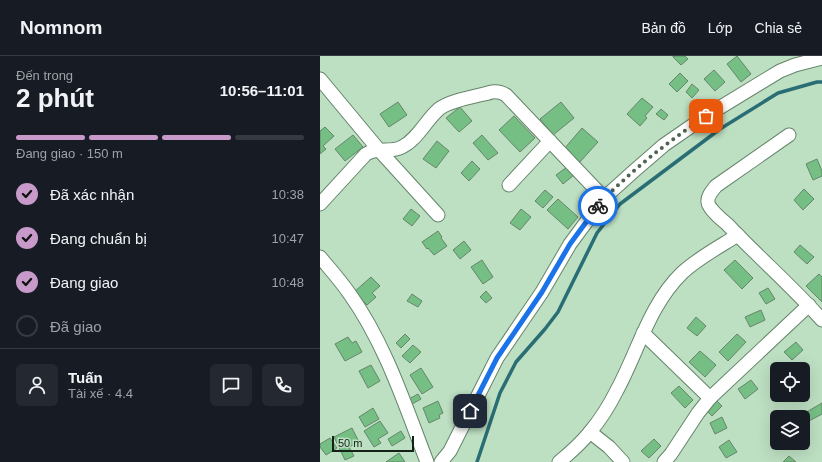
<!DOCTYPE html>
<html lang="vi">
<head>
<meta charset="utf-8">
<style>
  body { margin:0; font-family:Helvetica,sans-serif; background:#242831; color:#f1f3f6; height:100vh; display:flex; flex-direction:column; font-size:15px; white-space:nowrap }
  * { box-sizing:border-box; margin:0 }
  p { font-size:13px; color:#9ea1a6 }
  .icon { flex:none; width:22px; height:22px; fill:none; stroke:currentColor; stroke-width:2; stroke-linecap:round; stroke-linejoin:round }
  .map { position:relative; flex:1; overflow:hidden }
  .side { display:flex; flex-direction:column; background:#171b24; width:320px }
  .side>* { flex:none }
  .fabs { position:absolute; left:450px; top:306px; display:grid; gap:8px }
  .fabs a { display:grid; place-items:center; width:40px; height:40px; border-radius:6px; background:#171b24; box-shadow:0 4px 16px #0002; font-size:20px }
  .scale { position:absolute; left:12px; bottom:10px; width:82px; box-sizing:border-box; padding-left:4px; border:2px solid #142116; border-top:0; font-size:11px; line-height:14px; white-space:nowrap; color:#142116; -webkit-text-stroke:3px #bddfc2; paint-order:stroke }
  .pin { position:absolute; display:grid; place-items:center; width:34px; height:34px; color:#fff; margin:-17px; border-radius:8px; box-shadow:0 2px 6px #0006 }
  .courier { position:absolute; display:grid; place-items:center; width:40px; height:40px; margin:-20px; border:3px solid #1a73e8; border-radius:50%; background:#fff; color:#222; box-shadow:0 1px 5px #0007 }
  .overview em { font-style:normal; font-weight:700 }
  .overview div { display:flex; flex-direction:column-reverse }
  .overview { display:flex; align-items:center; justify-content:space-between; height:68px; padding:0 16px }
  h1 { font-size:26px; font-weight:700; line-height:30px }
  .bar { display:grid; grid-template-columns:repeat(4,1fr); gap:6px 4px; align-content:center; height:48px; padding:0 16px }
  .bar i { height:5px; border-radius:3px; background:#363941 }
  .bar .current { background:#c89ac9 }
  .bar p { grid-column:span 4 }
  .line { display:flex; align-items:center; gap:10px; padding:0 16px; border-top:1px solid #363941 }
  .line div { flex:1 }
  .round { display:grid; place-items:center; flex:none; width:42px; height:42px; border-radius:6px; background:#242831 }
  ol { padding:0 16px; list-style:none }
  li { display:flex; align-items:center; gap:12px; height:44px }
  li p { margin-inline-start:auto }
  li .icon { padding:4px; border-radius:50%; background:#c89ac9; color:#111; stroke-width:4 }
  li:last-child { color:#9ea1a6 }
  li i { width:22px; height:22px; border:2px solid #363941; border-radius:50% }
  header { display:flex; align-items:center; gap:24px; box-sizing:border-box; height:56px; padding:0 20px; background:#171b24; border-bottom:1px solid #363941 }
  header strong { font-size:19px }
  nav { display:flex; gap:22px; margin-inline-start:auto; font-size:14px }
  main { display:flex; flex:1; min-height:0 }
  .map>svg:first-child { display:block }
</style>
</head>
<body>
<header>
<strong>Nomnom</strong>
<nav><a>Bản đồ</a><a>Lớp</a><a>Chia sẻ</a></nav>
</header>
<main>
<section class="side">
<div class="overview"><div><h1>2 phút</h1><p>Đến trong</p></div><em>10:56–11:01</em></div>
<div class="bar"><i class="current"></i><i class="current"></i><i class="current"></i><i></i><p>Đang giao · 150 m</p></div>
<ol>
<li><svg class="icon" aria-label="check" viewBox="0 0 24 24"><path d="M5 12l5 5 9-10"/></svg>Đã xác nhận<p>10:38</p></li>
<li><svg class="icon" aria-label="check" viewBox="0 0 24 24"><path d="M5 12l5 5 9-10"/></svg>Đang chuẩn bị<p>10:47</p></li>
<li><svg class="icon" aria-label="check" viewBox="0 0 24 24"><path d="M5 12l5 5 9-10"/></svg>Đang giao<p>10:48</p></li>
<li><i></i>Đã giao</li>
</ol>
<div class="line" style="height:72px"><a class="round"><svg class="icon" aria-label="person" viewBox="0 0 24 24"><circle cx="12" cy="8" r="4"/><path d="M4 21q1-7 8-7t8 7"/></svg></a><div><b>Tuấn</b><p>Tài xế · 4.4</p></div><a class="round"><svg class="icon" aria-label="chat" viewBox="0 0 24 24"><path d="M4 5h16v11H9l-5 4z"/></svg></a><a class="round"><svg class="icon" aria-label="phone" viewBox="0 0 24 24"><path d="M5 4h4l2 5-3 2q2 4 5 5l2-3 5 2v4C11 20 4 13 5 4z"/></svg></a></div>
</section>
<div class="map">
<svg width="502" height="406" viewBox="0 0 502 406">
  <rect width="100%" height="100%" fill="#bddfc2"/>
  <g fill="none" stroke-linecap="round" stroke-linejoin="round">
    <polyline stroke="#296e75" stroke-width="3.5" points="157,406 180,337 196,306 225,273 238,256 277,177 300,148 400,73 458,37 497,26 502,26"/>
  </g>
  <g fill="#75be84" stroke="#66866b">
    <polygon points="353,0 365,0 368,3 361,9 353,1"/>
    <polygon points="417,0 431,18 421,26 407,8"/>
    <polygon points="394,14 405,26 395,35 384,23"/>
    <polygon points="360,17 368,25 357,36 349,28"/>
    <polygon points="372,28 379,34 372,42 366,36"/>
    <polygon points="322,42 333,51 325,60 327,62 320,70 307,58"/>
    <polygon points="78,46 87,59 69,71 60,58"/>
    <polygon points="241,46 254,62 233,79 220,63"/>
    <polygon points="140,51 152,65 139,76 126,62"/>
    <polygon points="341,53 348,59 344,64 336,58"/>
    <polygon points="194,60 215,82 200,96 179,74"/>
    <polygon points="5,71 14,80 3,90 6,93 0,98 0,75"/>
    <polygon points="262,72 278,86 259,107 244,93"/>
    <polygon points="33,79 43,91 25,105 15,93"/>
    <polygon points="162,79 178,97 168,104 153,87"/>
    <polygon points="117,85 129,95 116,112 103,103"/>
    <polygon points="497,103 502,115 502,120 493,124 486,108"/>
    <polygon points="152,105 160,113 149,125 141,117"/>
    <polygon points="247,111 254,119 243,128 236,119"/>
    <polygon points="484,133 494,143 483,154 474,144"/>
    <polygon points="225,134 233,141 223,152 215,145"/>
    <polygon points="238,143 258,161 248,173 227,154"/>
    <polygon points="91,153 100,160 92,170 83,163"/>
    <polygon points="201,153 211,161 200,174 190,167"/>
    <polygon points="118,175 122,181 121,182 127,190 114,199 108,192 107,193 102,186"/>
    <polygon points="144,185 151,194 140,203 133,194"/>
    <polygon points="480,189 494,201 487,208 474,196"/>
    <polygon points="162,204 173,221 163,228 151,211"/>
    <polygon points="415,204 433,222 422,233 404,214"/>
    <polygon points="499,218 502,221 502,246 486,230"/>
    <polygon points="51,221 60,230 52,237 56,241 47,249 34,236"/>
    <polygon points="448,232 455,243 446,248 439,237"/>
    <polygon points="166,235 172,242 166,247 160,241"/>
    <polygon points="92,238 102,245 98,251 87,245"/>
    <polygon points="441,254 445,264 430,271 425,261"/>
    <polygon points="376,261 386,270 377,280 367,272"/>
    <polygon points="85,278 90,283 81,292 76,287"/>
    <polygon points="417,278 426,286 408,305 399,296"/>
    <polygon points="28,281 32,287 36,285 42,296 25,305 15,288"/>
    <polygon points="476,286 483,294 472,304 464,296"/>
    <polygon points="93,289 101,296 90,307 82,300"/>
    <polygon points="380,295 396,309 385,321 369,306"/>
    <polygon points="51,309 60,325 48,332 39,315"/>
    <polygon points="101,312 113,331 102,338 90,319"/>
    <polygon points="431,324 438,333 425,343 418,333"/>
    <polygon points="359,330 373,344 365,352 351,337"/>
    <polygon points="98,338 101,343 92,348 89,343"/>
    <polygon points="396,344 402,350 392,360 386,354"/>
    <polygon points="118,345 123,357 119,359 120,362 109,367 103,352"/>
    <polygon points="502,347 502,358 489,365 485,357"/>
    <polygon points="53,352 59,363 45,371 39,361"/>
    <polygon points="402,361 407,372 395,378 390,367"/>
    <polygon points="60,365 68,377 58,383 61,387 54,391 44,375"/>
    <polygon points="32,372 39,386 29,391 34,400 25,404 14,381"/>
    <polygon points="81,375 85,382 72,390 68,383"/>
    <polygon points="10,382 17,392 6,399 0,391 0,388"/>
    <polygon points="334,383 341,390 329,402 321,395"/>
    <polygon points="409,384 417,396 406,402 399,391"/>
    <polygon points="79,397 85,406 66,406"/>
    <polygon points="469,400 476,406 463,406"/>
  </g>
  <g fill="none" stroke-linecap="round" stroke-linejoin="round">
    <defs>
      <g id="minor">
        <polyline points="0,23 59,94 118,159"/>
        <path d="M 469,79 L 396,130 C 393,134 387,140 388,146 C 388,152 402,164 407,168 C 438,201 472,230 502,264"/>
        <polyline points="189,129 230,85"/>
        <path d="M 0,148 L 46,98 C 58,91 71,97 82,91 C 98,83 106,64 119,53 C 130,44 158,40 172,36 C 178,35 181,36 186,39 L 284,142"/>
        <path d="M 0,201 C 10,213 20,224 29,237 C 65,287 85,349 107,406"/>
        <polyline points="323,277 390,342"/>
        <polyline points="270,376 289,391 303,406"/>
        <polyline points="121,406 130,395 177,302 222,236 250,188 284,142 314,115 344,89 386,60 460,15 475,9 502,2"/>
        <path d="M 239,406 C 250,397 261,387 270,376 C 280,364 289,350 296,336 C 318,296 329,249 362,217 C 378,202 399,191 418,179"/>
        <polyline points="344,406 351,398 378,357 390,342 489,249"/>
      </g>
    </defs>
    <use href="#minor" stroke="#65856b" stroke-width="15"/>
    <use href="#minor" stroke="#fff" stroke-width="13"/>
  </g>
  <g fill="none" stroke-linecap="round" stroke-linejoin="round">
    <path stroke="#4f6452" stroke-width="4" stroke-dasharray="0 7.2" d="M 278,150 C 286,140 296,131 306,122 C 331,99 358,79 386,60"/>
    <polyline stroke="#1a73e8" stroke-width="5" points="150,355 177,302 222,236 250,188 278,150"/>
  </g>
</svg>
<div class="fabs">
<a><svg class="icon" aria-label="locate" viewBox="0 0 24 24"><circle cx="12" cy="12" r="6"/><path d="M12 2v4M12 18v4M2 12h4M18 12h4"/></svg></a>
<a><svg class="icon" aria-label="layers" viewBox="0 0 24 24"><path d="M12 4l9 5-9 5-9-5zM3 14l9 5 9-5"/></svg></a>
</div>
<div class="scale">50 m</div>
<div class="pin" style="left:386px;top:60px;background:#ea580c"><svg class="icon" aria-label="bag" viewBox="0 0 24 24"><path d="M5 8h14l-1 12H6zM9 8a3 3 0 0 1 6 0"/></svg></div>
<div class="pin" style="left:150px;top:355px;background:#1f2937"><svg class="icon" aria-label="home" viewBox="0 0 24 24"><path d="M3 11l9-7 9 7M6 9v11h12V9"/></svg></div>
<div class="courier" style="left:278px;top:150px"><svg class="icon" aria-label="bike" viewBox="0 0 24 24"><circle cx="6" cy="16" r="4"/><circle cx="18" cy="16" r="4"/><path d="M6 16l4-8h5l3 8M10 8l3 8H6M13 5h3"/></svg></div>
</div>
</main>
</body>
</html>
